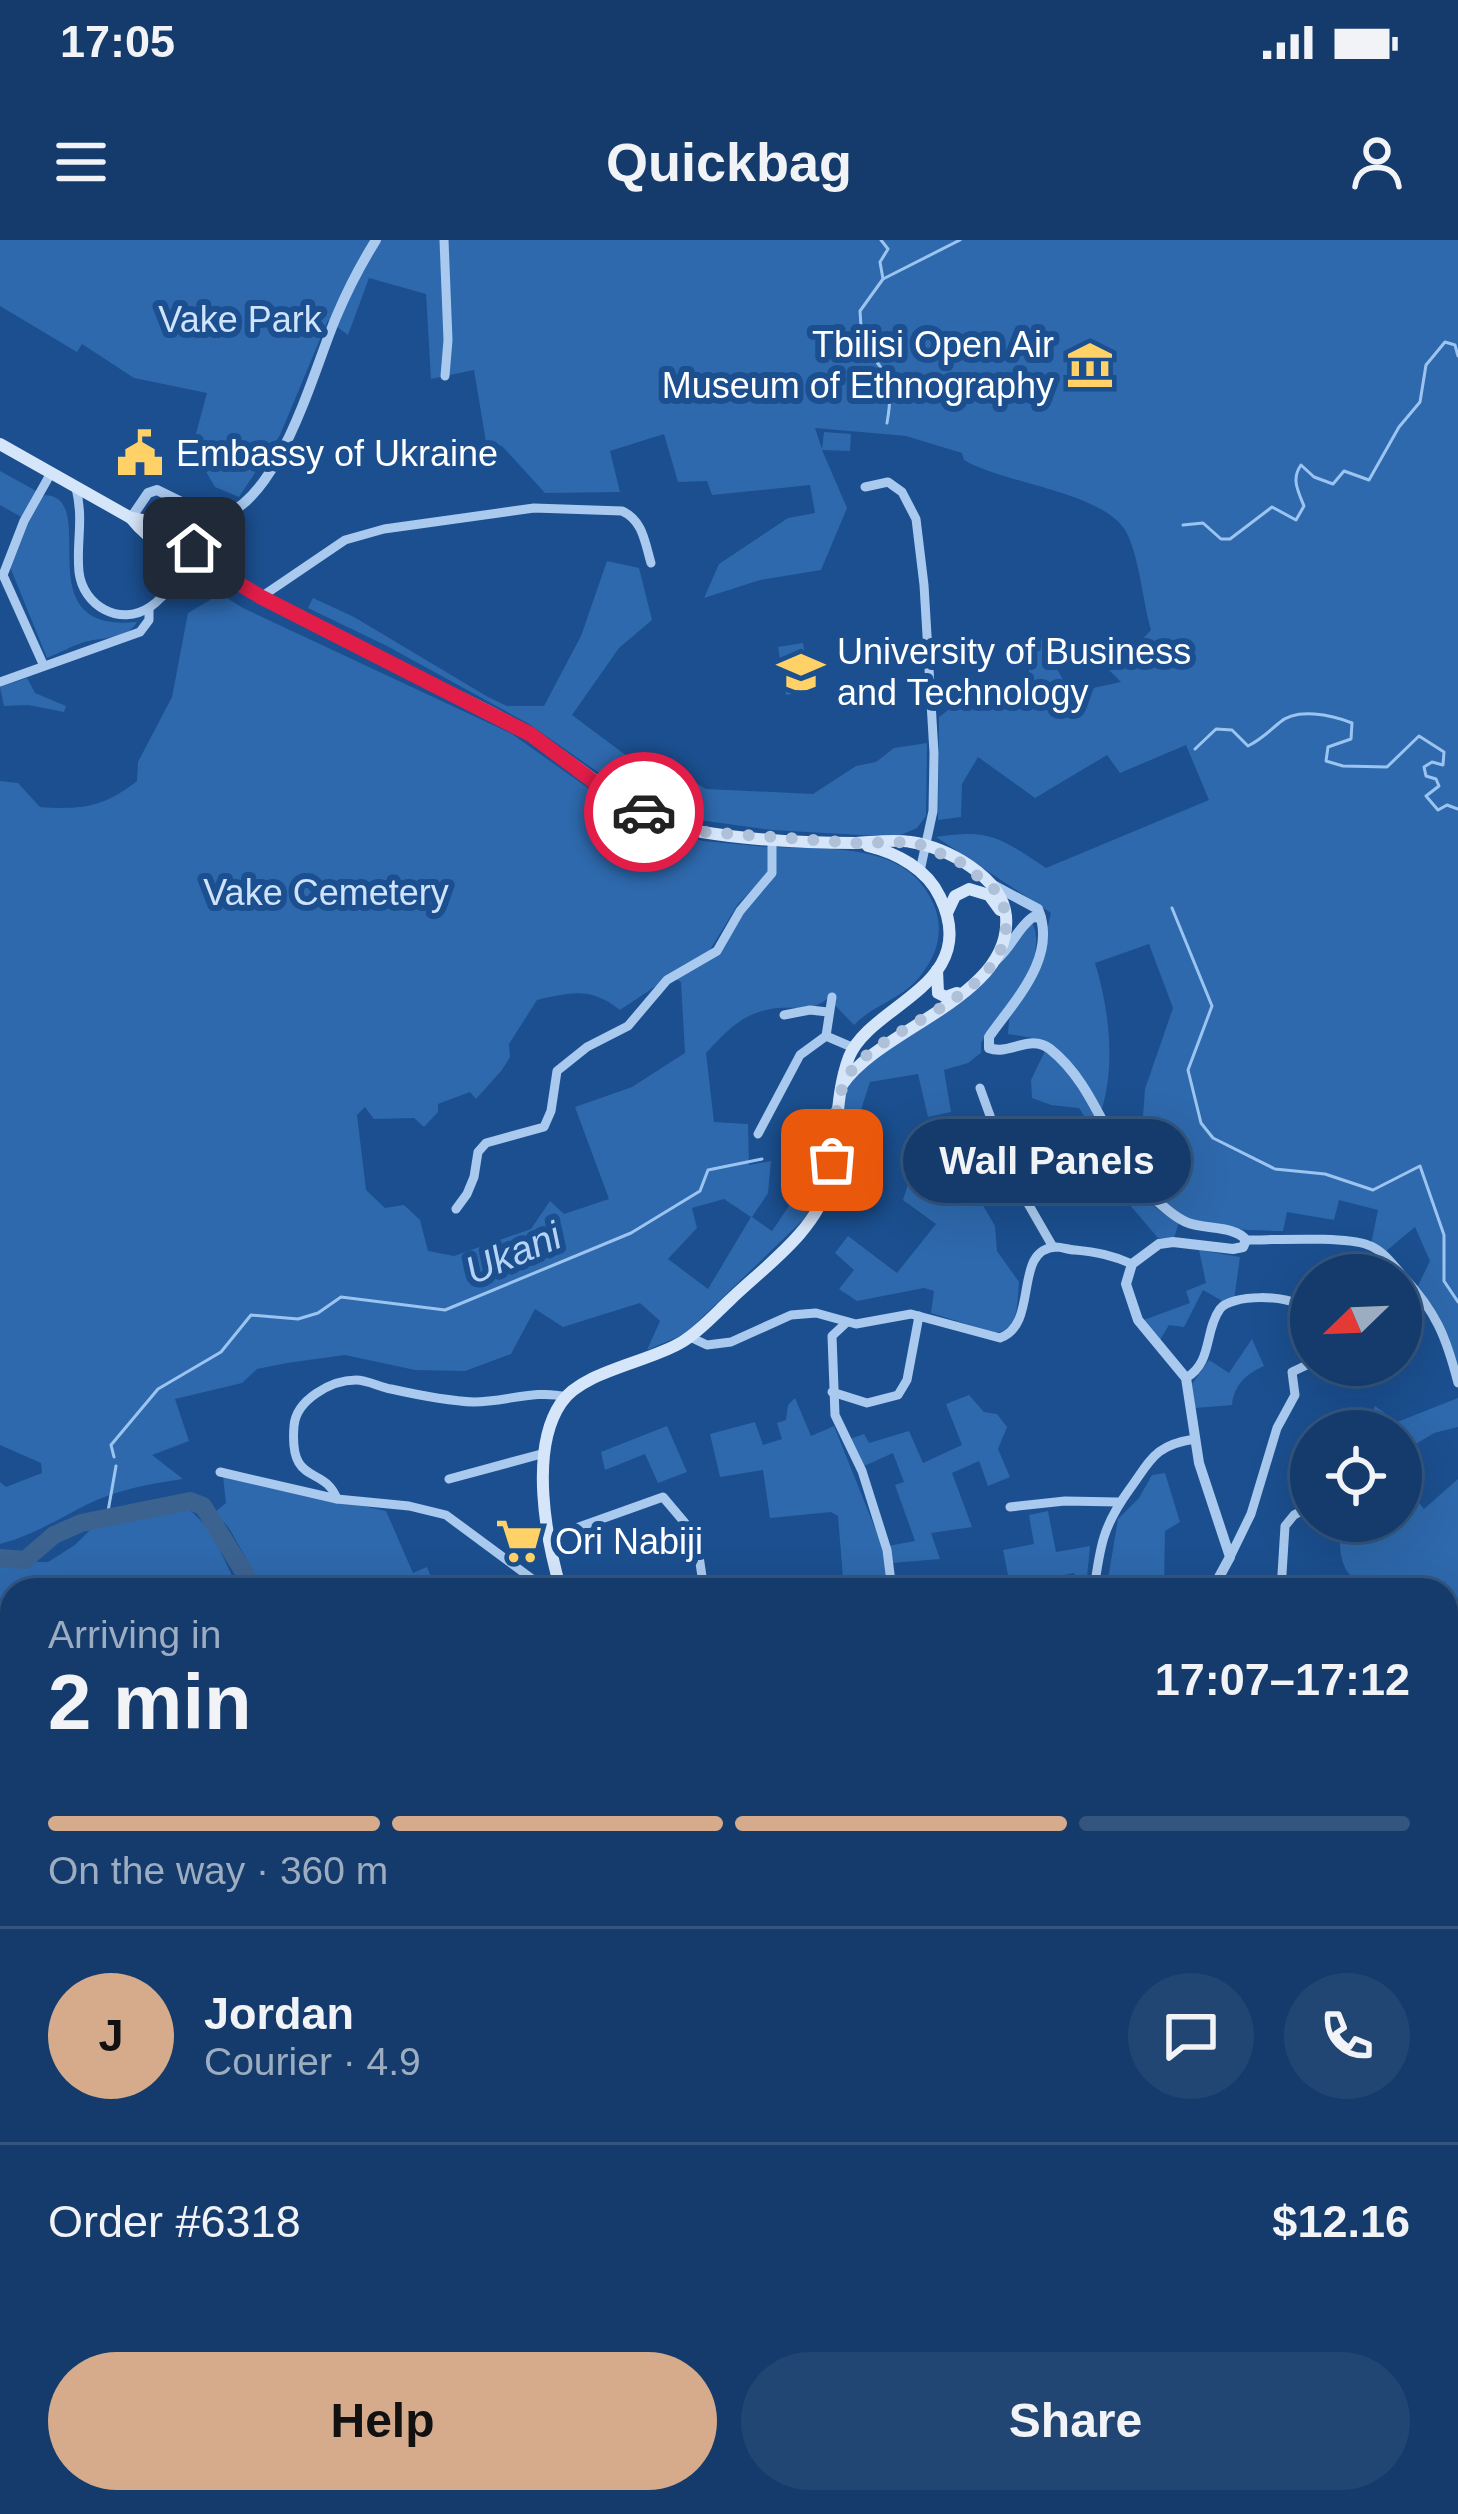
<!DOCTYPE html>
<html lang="en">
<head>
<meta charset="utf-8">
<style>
  body { margin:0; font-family:Helvetica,sans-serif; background:#214673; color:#f1f3f6; height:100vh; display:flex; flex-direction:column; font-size:45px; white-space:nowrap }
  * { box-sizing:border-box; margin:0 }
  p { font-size:39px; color:#9dadc1 }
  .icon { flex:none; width:66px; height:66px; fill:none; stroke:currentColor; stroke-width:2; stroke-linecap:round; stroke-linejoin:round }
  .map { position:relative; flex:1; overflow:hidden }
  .details { position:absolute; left:0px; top:1338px; width:1458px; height:936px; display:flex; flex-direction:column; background:#143b6b; border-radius:36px 36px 0 0; box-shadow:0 12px 48px #0002,0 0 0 3px #33557e }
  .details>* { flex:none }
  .needle { width:78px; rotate:247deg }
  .tools { position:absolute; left:1290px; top:1014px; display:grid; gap:24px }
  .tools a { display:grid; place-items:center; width:132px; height:132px; border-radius:50%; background:#143b6b; box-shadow:0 12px 48px #0002,0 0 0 3px #33557e; font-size:60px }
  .pin { position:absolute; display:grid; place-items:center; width:102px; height:102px; color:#fff; margin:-51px; border-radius:24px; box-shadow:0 6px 18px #0006 }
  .courier { position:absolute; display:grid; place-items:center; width:120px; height:120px; margin:-60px; border:9px solid #e11d48; border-radius:50%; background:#fff; color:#222; box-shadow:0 3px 15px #0007 }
  .bubble { position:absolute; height:84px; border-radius:42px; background:#143b6b; box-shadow:0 12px 48px #0002,0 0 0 3px #33557e; font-size:39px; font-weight:600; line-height:84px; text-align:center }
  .head em { font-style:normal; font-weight:600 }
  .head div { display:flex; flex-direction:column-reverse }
  .head { display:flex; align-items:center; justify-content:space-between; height:204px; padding:0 48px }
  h1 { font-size:78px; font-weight:600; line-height:90px }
  .bar { display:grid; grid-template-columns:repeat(4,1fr); gap:18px 12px; align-content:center; height:144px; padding:0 48px }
  .bar i { height:15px; border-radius:9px; background:#33557e }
  .bar .active { background:#d6ab8b }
  .bar p { grid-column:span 4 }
  .line { display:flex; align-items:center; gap:30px; padding:0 48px; border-top:3px solid #33557e }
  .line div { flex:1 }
  .round { display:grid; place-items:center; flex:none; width:126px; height:126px; border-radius:63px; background:#214673 }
  .primary-button { display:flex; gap:24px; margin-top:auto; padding:24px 48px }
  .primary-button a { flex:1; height:138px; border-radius:72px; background:#d6ab8b; color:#111; font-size:48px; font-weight:600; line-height:138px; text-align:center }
  .primary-button a+a { background:#214673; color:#f1f3f6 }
  .status { display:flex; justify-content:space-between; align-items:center; height:84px; padding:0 60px; background:#143b6b; direction:ltr }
  .status svg { height:33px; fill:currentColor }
  header { display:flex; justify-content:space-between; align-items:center; height:156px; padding:0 48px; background:#143b6b; font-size:54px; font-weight:600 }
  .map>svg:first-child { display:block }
</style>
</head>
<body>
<div class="status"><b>17:05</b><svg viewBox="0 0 49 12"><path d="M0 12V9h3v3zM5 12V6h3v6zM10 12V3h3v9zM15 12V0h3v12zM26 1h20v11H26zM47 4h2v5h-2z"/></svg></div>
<header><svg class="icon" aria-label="menu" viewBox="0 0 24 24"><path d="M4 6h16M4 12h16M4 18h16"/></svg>Quickbag<svg class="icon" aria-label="person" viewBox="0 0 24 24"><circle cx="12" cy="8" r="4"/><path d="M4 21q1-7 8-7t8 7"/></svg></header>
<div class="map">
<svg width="1458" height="2274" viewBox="0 0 1458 2274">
  <rect width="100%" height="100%" fill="#1b4f8f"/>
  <g fill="#2e69ad" fill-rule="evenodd">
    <path d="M 0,0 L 1458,0 L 1458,1124 L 1418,1046 L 1430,1021 L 1415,987 L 1385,1012 L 1371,1004 L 1378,970 L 1339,960 L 1334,980 L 1287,972 L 1283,991 C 1247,990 1202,991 1171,970 C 1157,959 1144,943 1131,930 L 1140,917 L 1145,849 L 1173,768 L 1149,704 L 1095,723 C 1109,768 1116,826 1101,872 L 1067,821 L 1045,800 L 1008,794 L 1009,780 L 1037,733 L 1051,673 L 936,597 C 992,588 1001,599 1046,628 L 1209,560 L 1186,505 L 1120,533 L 1107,515 L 1035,558 L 978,517 L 962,544 L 961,577 L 938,580 L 939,477 L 955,465 L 1031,458 L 1026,394 L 1039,395 L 1070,453 L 1121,442 L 1105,426 L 1105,422 L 1116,416 L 1124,427 L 1123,420 L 1151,390 C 1143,363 1139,313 1125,290 C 1101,252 1005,244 964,220 L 962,213 L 906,196 L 815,188 L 822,209 L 824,192 L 851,194 L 850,211 L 822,210 L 847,268 L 821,330 L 760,340 L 704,358 L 719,324 L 788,278 L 815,273 L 810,245 L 712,255 L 707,241 L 678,242 L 664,194 L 610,211 L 620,252 L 545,253 L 502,206 L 486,202 L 474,130 L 431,139 L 426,54 L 369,38 L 348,95 L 328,80 L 280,195 L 239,257 L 215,247 L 192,208 L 207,153 L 134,138 L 82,104 L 77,112 L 0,66 Z"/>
    <polygon points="0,231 38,252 23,278 0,265"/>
    <path d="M 45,255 C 103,258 22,394 137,382 C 127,400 103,397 84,402 C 72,406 59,413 47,418 L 8,322 L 39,258 Z"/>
    <polygon points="607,321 639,328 652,380 619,408 572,475 663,543 696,543 706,549 813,554 856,526 876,522 894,508 927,503 926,576 917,588 896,597 772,590 692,579 638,560 529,484 387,406 308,368 313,358 354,377 488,457 507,466 544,466 581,396"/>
    <path d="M 214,350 L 243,368 L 512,494 L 616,568 L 647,584 L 703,601 L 768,607 L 769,633 L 738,664 L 710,710 L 620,770 C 591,747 572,752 537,760 L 509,804 L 510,817 L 502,830 L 476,859 L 470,852 L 438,864 L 438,872 L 424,887 L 414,878 L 374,879 L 365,867 L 357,875 L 366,950 L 385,968 L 404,965 L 420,980 L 428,1011 L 454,1016 L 531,989 L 550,961 L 564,974 L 609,959 L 575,867 L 632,847 L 685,813 L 681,742 L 676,739 L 724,708 L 742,674 L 773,634 L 776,607 C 832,610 908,602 934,665 C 944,691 938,713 921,735 C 903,759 874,764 854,785 L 828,758 C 811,774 791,765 771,769 C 741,774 726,792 706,813 L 714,882 L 748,884 L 749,925 L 771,921 L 768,953 L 752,977 L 772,991 L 791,963 L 796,941 L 821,950 L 804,979 L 685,1094 L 647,1110 L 660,1081 L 640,1063 L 563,1087 L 535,1069 L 511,1114 L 465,1131 L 415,1130 L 345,1115 L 287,1123 L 257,1129 L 242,1143 L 175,1159 L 189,1201 L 152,1215 L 183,1239 C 152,1243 117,1250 88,1264 C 58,1279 34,1295 0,1304 L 0,1242 L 6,1247 L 42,1233 L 41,1223 L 0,1205 L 0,541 L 18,543 L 40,567 C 82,570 104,567 137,541 L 138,522 L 172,457 L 188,373 L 210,360 ZM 724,959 L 751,977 L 708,1049 L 668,1019 L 697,988 L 692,968 Z"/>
    <polygon points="803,403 811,451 786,455 778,407"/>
    <polygon points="27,438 35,453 66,466 64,472 28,465 4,466 0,447"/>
    <path d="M 1030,678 C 1054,720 1002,769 981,803 L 981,813 L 968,823 L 944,830 L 951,872 L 928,877 L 918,834 L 870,842 L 858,879 L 879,890 L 863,940 L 834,925 L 847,848 L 863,823 L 933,781 Z"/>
    <path d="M 1045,811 C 1105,857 1108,949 1179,982 L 1174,998 L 1158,998 L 1118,951 L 1098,902 L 1066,916 L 1068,921 L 1018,946 L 1014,934 L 1016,914 L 1087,889 L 1088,882 L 1079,868 L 1051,865 L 1032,858 L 1031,840 Z"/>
    <path d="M 914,925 L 931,930 L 950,962 L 971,945 L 995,986 L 997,1011 L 1019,1042 C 1017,1061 1020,1089 996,1093 L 931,1073 L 934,1051 L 924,1048 L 857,1061 L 839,1049 L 854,1030 L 835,1013 L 848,996 L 897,1033 L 936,984 L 903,960 Z"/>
    <polygon points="1199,1010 1240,1017 1234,1060 1224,1062 1203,1050 1184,1087 1169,1085 1158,1103 1141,1081 1190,1063 1186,1051 1206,1043"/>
    <path d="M 1252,1099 L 1264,1126 C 1246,1134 1234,1145 1232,1165 L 1195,1168 L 1192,1144 L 1209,1120 L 1229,1133 Z"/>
    <polygon points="969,1155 984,1172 997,1174 1007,1187 998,1209 1010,1237 988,1246 979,1221 952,1233 972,1287 931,1293 940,1319 892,1323 888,1306 915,1301 895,1245 904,1242 893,1213 862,1227 850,1199 864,1194 869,1203 909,1191 923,1223 962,1205 946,1164"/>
    <polygon points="795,1158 811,1196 834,1186 883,1308 889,1350 844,1350 838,1276 831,1272 770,1278 763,1230 720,1237 710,1194 755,1182 763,1205 782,1199 777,1183 786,1180 788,1165"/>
    <polygon points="1458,1158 1458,1187 1434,1193 1401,1213 1401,1191 1366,1191 1375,1166 1397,1182"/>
    <polygon points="667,1186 687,1232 658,1243 645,1214 605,1230 601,1212"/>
    <polygon points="1165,1233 1180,1282 1165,1291 1164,1350 1130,1350 1127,1338 1108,1339 1118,1279 1139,1258 1152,1235"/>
    <polygon points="223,1236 386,1271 413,1333 427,1327 436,1350 264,1350 229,1288 215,1272 226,1263"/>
    <path d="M 1458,1239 L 1458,1530 L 1446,1483 L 1446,1350 C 1389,1350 1328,1362 1342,1281 L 1401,1281 L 1401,1240 L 1424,1269 Z"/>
    <polygon points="168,1264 185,1265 210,1290 239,1350 12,1350 12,1905 0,1909 0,1322 48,1322 75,1305 100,1280"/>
    <polygon points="1048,1271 1056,1312 1090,1306 1087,1337 1076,1339 1074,1333 1010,1345 1003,1310 1034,1304 1029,1275"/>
    <polygon points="1457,1858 1458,1935 1446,1963 1446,1876"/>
    <polygon points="1458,1946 1458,2274 1421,2274 1419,2262 1446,2262 1446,1982"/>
    <polygon points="0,2024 12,2058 11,2127 0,2127"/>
    <polygon points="23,2262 123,2262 124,2274 0,2274"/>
    <polygon points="139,2262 264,2262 252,2274 139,2274"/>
    <polygon points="296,2262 636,2262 634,2274 280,2274"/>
    <polygon points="648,2262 818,2262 818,2274 646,2274"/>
    <polygon points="861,2262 955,2262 953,2274 860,2274"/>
    <polygon points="981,2262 1280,2262 1280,2266 1314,2271 1317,2262 1374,2262 1370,2274 981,2274"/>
  </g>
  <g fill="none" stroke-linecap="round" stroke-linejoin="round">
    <g stroke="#9cc4f0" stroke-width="3">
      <path d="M 881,0 L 888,9 L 880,22 L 883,39 L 860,71 L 862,102 C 887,137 895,137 887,183"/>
      <polyline points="883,39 960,0"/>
      <path d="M 1183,285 L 1203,283 L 1221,299 L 1230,299 L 1272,267 L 1296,280 L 1304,266 C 1298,251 1291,239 1301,225 L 1314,237 L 1333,244 L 1344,231 L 1369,240 L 1399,187 L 1420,162 L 1426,125 L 1445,102 L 1455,105 L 1458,116"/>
      <path d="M 1195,509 L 1216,489 L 1232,490 L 1248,506 C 1262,499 1267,493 1279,483 C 1296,467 1332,475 1352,483 L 1351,499 L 1328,507 L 1326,521 L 1343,526 L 1387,527 L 1419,496 L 1444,512 L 1443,525 L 1432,522 L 1424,527 L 1426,536 L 1436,539 L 1439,546 L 1426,556 L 1438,570 L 1447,565 L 1458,569"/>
      <polyline points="1172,668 1212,766 1188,830 1201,883 1213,898 1275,929 1325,934 1373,950 1420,926 1444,995 1444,1041 1458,1062"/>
      <polyline points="114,1217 111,1205 158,1149 221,1112 251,1075 298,1079 318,1073 341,1057 445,1070 631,993 700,951 708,930 762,919"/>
      <polyline points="107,1277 116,1226"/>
    </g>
    <g stroke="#3c6290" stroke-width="18">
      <polyline points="0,1318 25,1320 54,1295 81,1283 190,1261 203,1266 255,1350"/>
      <polyline points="257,2274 268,2262"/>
    </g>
    <g stroke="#a9c9ee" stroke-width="9">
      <polyline points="444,0 448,100 445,136"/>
      <polyline points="865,247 888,242 902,252 916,279 924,345 934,513 933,571 920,631"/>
      <path d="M 76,248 C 84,281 76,302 79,332 C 83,366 120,387 150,367 C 168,355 180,333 190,315"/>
      <path d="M 261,357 L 345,300 L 384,289 L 534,268 L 622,271 C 643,280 645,303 651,323"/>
      <polyline points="43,424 3,335 24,281 51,233"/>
      <polyline points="0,442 140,392 149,380 149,368"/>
      <polyline points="832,757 826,796 854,808"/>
      <polyline points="784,775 810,770 828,772"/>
      <polyline points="980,848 1011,934 1053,1007"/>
      <polyline points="758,894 800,815 826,796"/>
      <polyline points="456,969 467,954 474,937 478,912 486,903 544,887 551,871 557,831 587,807 628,786 667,740 717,711 740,671 772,633 772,598"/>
      <path d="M 1246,1000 C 1274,1000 1344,996 1368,1005 C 1383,1010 1393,1025 1403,1036 C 1436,1072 1446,1096 1458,1143"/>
      <polyline points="847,1082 832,1096 835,1175 862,1231 887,1310 892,1350"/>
      <path d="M 690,1097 L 707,1105 L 731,1102 L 791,1075 L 816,1073 L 856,1084 L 911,1074 L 1000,1098 C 1040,1084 1012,1009 1056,1007 C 1062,1007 1069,1010 1075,1010 C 1096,1012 1112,1015 1132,1024"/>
      <path d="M 1186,1138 C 1213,1122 1204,1091 1220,1069 C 1230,1054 1291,1054 1303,1068 C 1304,1069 1311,1086 1311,1087"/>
      <polyline points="832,1152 867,1163 898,1155 907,1140 919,1076"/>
      <polyline points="220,1232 337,1259 409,1266 446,1275 535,1341 558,1339"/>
      <polyline points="449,1239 545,1213"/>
      <path d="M 337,1259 C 324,1224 289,1248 294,1186 C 296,1160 331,1140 356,1140 C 367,1140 380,1147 391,1149 C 418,1155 447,1161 474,1162 C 505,1162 536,1149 566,1157"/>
      <polyline points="1010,1267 1065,1261 1118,1262"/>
      <polyline points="548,1298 663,1257 696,1296 704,1350"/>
      <polyline points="1230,1317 1251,1274 1277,1188 1295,1155 1292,1132 1311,1123"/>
      <path d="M 1094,1350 C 1100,1306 1103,1286 1129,1250 C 1151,1220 1154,1205 1195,1199"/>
      <polyline points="1281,1350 1285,1286 1294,1275 1311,1266"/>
      <polyline points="1446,1672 1458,1658"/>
      <polyline points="1373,2274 1377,2262"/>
    </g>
    <g stroke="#a9c9ee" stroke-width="10">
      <path d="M 131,278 L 148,253 L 157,250 L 214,278 C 279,268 314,127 337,75 C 348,49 361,24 376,0"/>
      <path d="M 993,645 L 1038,669 C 1058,717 1015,760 989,797 L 989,808 C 1009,816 1030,793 1050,809 C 1097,846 1108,912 1150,954 C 1160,964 1173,976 1186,982 C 1205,990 1234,985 1246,1000 L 1243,1007 L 1233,1009 L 1173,1002 L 1159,1004 L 1132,1024 L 1126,1044 L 1138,1080 L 1186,1138 L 1199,1223 L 1230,1317 L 1212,1350"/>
      <path d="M 996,720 C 1012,707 1017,688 1033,677 L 1041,678"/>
      <polyline points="1446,1603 1458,1615"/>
      <polyline points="1446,1861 1453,1846 1458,1791"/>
      <polyline points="1415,2262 1416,2274"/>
    </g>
    <g stroke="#d6e6fa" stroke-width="12">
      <path d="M 0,204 L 131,278 C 161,281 204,308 222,333"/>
      <path d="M 131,278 C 162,318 220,331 261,357 C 315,385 369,413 424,440 C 459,457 496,473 529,494 C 586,529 632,580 702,592 C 751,600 806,603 856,603 C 874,602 893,599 911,602 C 946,607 1002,637 1006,676 C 1013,757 881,787 842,845"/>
      <polyline points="947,673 955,656 969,649 989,655 1000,670"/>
      <polyline points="937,730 938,753 946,757 957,753"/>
      <path d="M 561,1350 C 546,1299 529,1210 561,1163 C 582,1131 650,1122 682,1102 C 700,1091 715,1074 730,1060 C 764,1027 817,991 828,943 C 839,902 834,857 849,817 C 870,764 983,745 940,657 C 927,629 897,613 868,606"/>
      <polyline points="643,2274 645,2262"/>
    </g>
  </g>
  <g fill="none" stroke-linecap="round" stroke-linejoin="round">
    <path stroke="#afc1d8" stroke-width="12" stroke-dasharray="0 21.6" d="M 644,572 L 705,592 L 856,603 L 914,602 L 960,622 L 999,653 C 1039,749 895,776 852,830 C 834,853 835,891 832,920"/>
    <polyline stroke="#e11d48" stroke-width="15" points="194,308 212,318 223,334 261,357 530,494 609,553 644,572"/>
  </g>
  <defs>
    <symbol id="museum-bare" viewBox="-9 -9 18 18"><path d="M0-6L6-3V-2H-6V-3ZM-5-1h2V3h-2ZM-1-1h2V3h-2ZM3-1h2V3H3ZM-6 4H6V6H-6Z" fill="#ffd166" stroke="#1b4f8f" stroke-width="2.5" paint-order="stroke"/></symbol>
    <symbol id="civic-bare" viewBox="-9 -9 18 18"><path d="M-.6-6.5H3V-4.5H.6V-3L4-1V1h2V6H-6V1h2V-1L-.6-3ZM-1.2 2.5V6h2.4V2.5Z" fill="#ffd166" stroke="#1b4f8f" stroke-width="2.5" paint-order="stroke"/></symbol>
    <symbol id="university-bare" viewBox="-9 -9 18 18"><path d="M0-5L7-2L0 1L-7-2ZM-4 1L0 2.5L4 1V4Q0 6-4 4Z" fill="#ffd166" stroke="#1b4f8f" stroke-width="2.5" paint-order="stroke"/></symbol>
    <symbol id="supermarket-bare" viewBox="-9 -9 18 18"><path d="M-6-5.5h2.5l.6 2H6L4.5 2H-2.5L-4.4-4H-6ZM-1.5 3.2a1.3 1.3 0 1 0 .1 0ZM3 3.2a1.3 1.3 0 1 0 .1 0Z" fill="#ffd166" stroke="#1b4f8f" stroke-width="2.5" paint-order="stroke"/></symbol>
  </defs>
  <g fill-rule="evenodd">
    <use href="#museum-bare" x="1057" y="92" width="66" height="66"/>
    <use href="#civic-bare" x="107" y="180" width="66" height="66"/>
    <use href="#university-bare" x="768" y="399" width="66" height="66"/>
    <use href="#supermarket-bare" x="486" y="1268" width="66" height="66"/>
  </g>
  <g text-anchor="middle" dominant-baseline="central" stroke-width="12" stroke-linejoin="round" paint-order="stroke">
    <g font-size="36" fill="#cfe3fa" stroke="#1b4f8f">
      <text x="240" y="79">Vake Park</text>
      <text x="326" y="652">Vake Cemetery</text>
    </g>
    <g font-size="36" fill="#fff" stroke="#1b4f8f" text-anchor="start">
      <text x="1054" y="104" text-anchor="end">Tbilisi Open Air<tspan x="1054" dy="41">Museum of Ethnography</tspan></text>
      <text x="176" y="213">Embassy of Ukraine</text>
      <text x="837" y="411">University of Business<tspan x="837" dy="41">and Technology</tspan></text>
      <text x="555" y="1301">Ori Nabiji</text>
    </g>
    <g font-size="39" font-style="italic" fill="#b5d3f5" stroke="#1b4f8f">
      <text transform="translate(513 1013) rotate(-23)">Ukani</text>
    </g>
  </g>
</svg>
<div class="tools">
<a><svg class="needle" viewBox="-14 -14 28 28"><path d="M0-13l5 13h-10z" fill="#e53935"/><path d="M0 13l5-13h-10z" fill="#9dadc1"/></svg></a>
<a><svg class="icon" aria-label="locate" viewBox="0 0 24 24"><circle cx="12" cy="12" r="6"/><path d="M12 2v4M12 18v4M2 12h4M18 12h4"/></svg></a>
</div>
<div class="pin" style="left:832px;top:920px;background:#ea580c"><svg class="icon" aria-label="bag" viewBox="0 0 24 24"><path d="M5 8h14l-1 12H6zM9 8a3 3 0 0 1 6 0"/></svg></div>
<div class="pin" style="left:194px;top:308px;background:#1f2937"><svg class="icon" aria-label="home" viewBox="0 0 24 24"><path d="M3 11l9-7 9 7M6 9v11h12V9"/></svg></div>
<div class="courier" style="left:644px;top:572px"><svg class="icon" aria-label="car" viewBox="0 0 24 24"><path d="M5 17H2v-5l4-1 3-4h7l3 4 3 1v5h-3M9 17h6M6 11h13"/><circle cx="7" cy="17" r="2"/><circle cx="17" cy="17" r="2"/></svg></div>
<div class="bubble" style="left:903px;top:879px;width:288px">Wall Panels</div>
<section class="details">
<div class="head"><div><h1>2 min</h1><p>Arriving in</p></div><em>17:07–17:12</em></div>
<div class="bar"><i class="active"></i><i class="active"></i><i class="active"></i><i></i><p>On the way · 360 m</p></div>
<div class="line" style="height:216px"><b class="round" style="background:#d6ab8b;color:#111">J</b><div><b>Jordan</b><p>Courier · 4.9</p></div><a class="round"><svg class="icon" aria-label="chat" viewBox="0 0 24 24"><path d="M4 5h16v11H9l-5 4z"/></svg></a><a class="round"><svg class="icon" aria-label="phone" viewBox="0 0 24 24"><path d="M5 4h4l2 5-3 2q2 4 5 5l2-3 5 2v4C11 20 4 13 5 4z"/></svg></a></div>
<div class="line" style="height:156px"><div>Order #6318</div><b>$12.16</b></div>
<div class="primary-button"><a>Help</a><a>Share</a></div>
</section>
</div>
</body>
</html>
